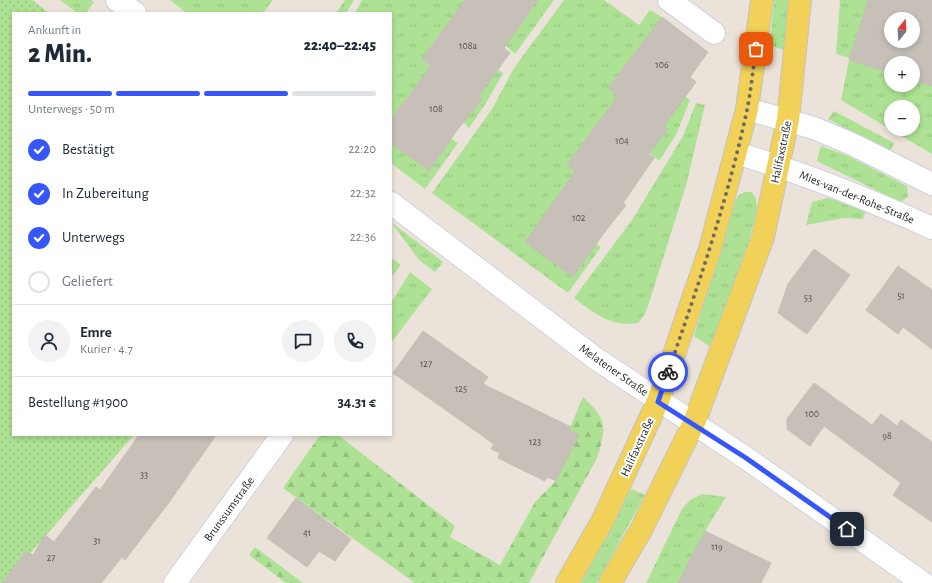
<!DOCTYPE html>
<html lang="de">
<head>
<meta charset="utf-8">
<style>
  body { margin:0; font-family:"Alegreya Sans",sans-serif; background:#f2f2f3; color:#1f2937; height:100vh; display:flex; flex-direction:column; font-size:15px; white-space:nowrap }
  * { box-sizing:border-box; margin:0 }
  p { font-size:13px; color:#747a83 }
  .icon { flex:none; width:22px; height:22px; fill:none; stroke:currentColor; stroke-width:2; stroke-linecap:round; stroke-linejoin:round }
  .map { position:relative; flex:1; overflow:hidden }
  .details { position:absolute; left:12px; top:12px; width:380px; height:424px; display:flex; flex-direction:column; background:#fff; border-radius:0px; box-shadow:0 2px 6px #0003 }
  .details>* { flex:none }
  .needle { width:26px; rotate:18deg }
  .fabs { position:absolute; left:884px; top:12px; display:grid; gap:8px }
  .fabs a { display:grid; place-items:center; width:36px; height:36px; border-radius:50%; background:#fff; box-shadow:0 2px 6px #0003; font-size:20px }
  .pin { position:absolute; display:grid; place-items:center; width:34px; height:34px; color:#fff; margin:-17px; border-radius:8px; box-shadow:0 2px 6px #0006 }
  .courier { position:absolute; display:grid; place-items:center; width:40px; height:40px; margin:-20px; border:3px solid #3656fb; border-radius:50%; background:#fff; color:#222; box-shadow:0 1px 5px #0007 }
  .head em { font-style:normal; font-weight:800 }
  .head div { display:flex; flex-direction:column-reverse }
  .head { display:flex; align-items:center; justify-content:space-between; height:68px; padding:0 16px }
  h1 { font-size:26px; font-weight:800; line-height:30px }
  .bar { display:grid; grid-template-columns:repeat(4,1fr); gap:6px 4px; align-content:center; height:48px; padding:0 16px }
  .bar i { height:5px; border-radius:3px; background:#e0e1e3 }
  .bar .selected { background:#3656fb }
  .bar p { grid-column:span 4 }
  .line { display:flex; align-items:center; gap:10px; padding:0 16px; border-top:1px solid #e0e1e3 }
  .line div { flex:1 }
  .round { display:grid; place-items:center; flex:none; width:42px; height:42px; border-radius:21px; background:#f2f2f3 }
  ol { padding:0 16px; list-style:none }
  li { display:flex; align-items:center; gap:12px; height:44px }
  li p { margin-inline-start:auto }
  li .icon { padding:4px; border-radius:50%; background:#3656fb; color:#fff; stroke-width:4 }
  li:last-child { color:#747a83 }
  li i { width:22px; height:22px; border:2px solid #e0e1e3; border-radius:50% }
  .map>svg:first-child { display:block }
</style>
</head>
<body>
<div class="map">
<svg width="932" height="583" viewBox="0 0 932 583">
  <defs>
    <pattern id="grass-tufts" width="24" height="20" patternUnits="userSpaceOnUse"><rect width="24" height="20" fill="#ade294"/><path d="M3 7l-1-3M5 7V3M7 7l1-3M15 17l-1-3M17 17v-4M19 17l1-3" fill="none" stroke="#95c280"/></pattern>
    <pattern id="forest-firs" width="22" height="20" patternUnits="userSpaceOnUse"><rect width="22" height="20" fill="#ade294"/><path d="M5 1l3.5 6h-7zM16 11l3.5 6h-7z" fill="#95c280"/></pattern>
    <pattern id="garden-dots" width="8" height="8" patternUnits="userSpaceOnUse"><rect width="8" height="8" fill="#ade294"/><path d="M2 2h.1M6 6h.1" fill="none" stroke="#95c280" stroke-width="1.8" stroke-linecap="round"/></pattern>
  </defs>
  <rect width="100%" height="100%" fill="#ebe3d9"/>
  <g fill="url(#grass-tufts)" fill-rule="evenodd">
    <polygon points="60,0 91,0 94,2 86,13 77,13"/>
    <polygon points="170,0 273,0 263,13 187,13"/>
    <polygon points="345,0 354,0 346,13 336,13"/>
    <polygon points="362,0 465,0 422,59 431,66 391,120 391,13 355,13"/>
    <polygon points="538,0 554,0 515,54 505,45"/>
    <polygon points="564,0 604,0 639,25 650,10 662,17 608,88 618,96 567,165 575,172 596,244 601,247 568,293 432,193 492,109 514,68"/>
    <polygon points="774,0 789,0 784,50 770,45"/>
    <polygon points="840,0 868,0 850,58 836,54"/>
    <path d="M 849,60 L 891,73 L 891,85 L 913,85 L 913,80 L 932,86 L 932,154 L 841,100 ZM 891,107 L 913,107 L 913,129 L 891,129 Z"/>
    <polygon points="490,65 503,73 486,103 469,128 463,122 482,99 472,91"/>
    <polygon points="679,91 690,100 676,135 659,161 649,153 668,129 658,121"/>
    <path d="M 696,103 L 705,105 L 687,182 L 650,300 L 645,314 L 638,323 C 610,327 596,314 574,298 L 632,220 L 683,136 Z"/>
    <polygon points="834,111 894,143 891,150 887,150 828,119"/>
    <polygon points="451,139 458,143 425,189 391,163 391,143 429,171"/>
    <polygon points="821,146 848,156 907,186 908,197 900,202 817,161"/>
    <polygon points="745,192 752,192 756,199 757,209 750,237 712,348 694,336 736,199 739,195"/>
    <polygon points="827,198 853,203 866,209 863,219 844,218 806,225 812,202"/>
    <polygon points="391,222 443,262 435,272 419,260"/>
    <polygon points="391,258 401,265 391,278"/>
    <polygon points="410,272 432,289 391,343 391,303"/>
    <polygon points="631,489 645,495 597,583 581,583"/>
    <polygon points="702,494 726,497 705,531 678,583 646,583 682,509 690,500"/>
  </g>
  <g fill="url(#forest-firs)">
    <path d="M 583,397 C 607,419 607,427 597,458 L 529,583 L 415,583 L 283,488 L 320,435 L 338,435 L 455,526 L 450,537 L 500,565 L 535,502 L 556,481 L 578,435 L 569,430 Z"/>
    <polygon points="255,547 303,583 286,583 249,555"/>
  </g>
  <polygon fill="url(#garden-dots)" points="0,0 32,0 49,13 13,13 13,435 134,435 4,583 0,583"/>
  <g fill="#c6c0b9" stroke="#c6bfb3" fill-rule="evenodd">
    <polygon points="465,0 538,0 504,48 510,53 479,96 482,99 458,129 429,171 391,143 391,120 431,66 422,59"/>
    <path d="M 868,0 L 932,0 L 932,86 L 913,80 L 913,63 L 891,63 L 891,73 L 849,60 ZM 891,19 L 913,19 L 913,41 L 891,41 Z"/>
    <polygon points="662,17 708,52 690,77 696,82 664,126 668,129 648,154 654,158 623,203 626,205 604,233 573,277 525,242 575,172 567,165 618,96 608,88"/>
    <polygon points="814,249 850,275 807,334 778,313 788,284"/>
    <polygon points="898,266 932,290 932,349 903,327 898,334 866,310"/>
    <polygon points="423,331 488,377 483,384 571,427 569,430 579,435 556,481 547,477 545,481 498,458 500,453 491,449 494,444 393,373"/>
    <polygon points="814,383 872,425 881,414 897,426 901,420 932,442 932,522 893,495 901,483 824,426 810,446 787,429 787,419"/>
    <polygon points="139,435 216,435 170,501 125,560 122,557 101,583 2,583 26,551 33,555 45,535 54,542 96,487 100,490"/>
    <polygon points="296,498 351,539 335,561 319,551 307,567 267,538"/>
    <polygon points="705,531 771,563 761,583 678,583"/>
  </g>
  <g fill="none" stroke-linecap="round" stroke-linejoin="round">
    <defs>
      <g id="minor">
        <polyline points="117,0 135,13"/>
        <polyline points="669,0 714,33"/>
        <polyline points="747,109 814,128 854,145 932,184"/>
        <path d="M 736,153 C 804,173 868,199 932,228"/>
        <polyline points="391,203 595,358 746,458 923,583"/>
        <polyline points="175,583 282,435"/>
      </g>
      <g id="major">
        <polyline points="567,583 603,520 658,401 710,249 747,109 762,0"/>
        <polyline points="610,583 641,530 694,423 763,237 788,120 800,0"/>
      </g>
    </defs>
    <use href="#minor" stroke="#ced1e1" stroke-width="24"/>
    <use href="#major" stroke="#c3c3c3" stroke-width="24"/>
    <use href="#minor" stroke="#fff" stroke-width="22"/>
    <use href="#major" stroke="#f1d157" stroke-width="22"/>
  </g>
  <g fill="none" stroke-linecap="round" stroke-linejoin="round">
    <path stroke="#6c6966" stroke-width="4" stroke-dasharray="0 7.2" d="M 668,372 C 698,286 728,199 747,110 C 751,90 753,69 756,49"/>
    <polyline stroke="#3656fb" stroke-width="5" points="668,372 658,402 746,458 847,529"/>
  </g>
  <g text-anchor="middle" dominant-baseline="central" stroke-width="4" stroke-linejoin="round" paint-order="stroke">
    <g font-size="10" fill="#504e4c">
      <text x="468" y="46">108a</text>
      <text x="662" y="65">106</text>
      <text x="436" y="109">108</text>
      <text x="622" y="141">104</text>
      <text x="579" y="218">102</text>
      <text x="901" y="296">51</text>
      <text x="808" y="298">53</text>
      <text x="426" y="364">127</text>
      <text x="461" y="389">125</text>
      <text x="812" y="414">100</text>
      <text x="887" y="436">98</text>
      <text x="535" y="442">123</text>
      <text x="144" y="475">33</text>
      <text x="307" y="533">41</text>
      <text x="97" y="541">31</text>
      <text x="717" y="547">119</text>
      <text x="51" y="558">27</text>
    </g>
    <g font-size="12" fill="#282828" stroke="#fff">
      <text transform="translate(781 152) rotate(-78)">Halifaxstraße</text>
      <text transform="translate(857 197) rotate(22)">Mies-van-der-Rohe-Straße</text>
      <text transform="translate(614 370) rotate(35)">Melatener Straße</text>
      <text transform="translate(637 447) rotate(-65)">Halifaxstraße</text>
      <text transform="translate(229 509) rotate(-54)">Brunssumstraße</text>
    </g>
  </g>
</svg>
<div class="fabs">
<a><svg class="needle" viewBox="-14 -14 28 28"><path d="M0-13l5 13h-10z" fill="#e53935"/><path d="M0 13l5-13h-10z" fill="#747a83"/></svg></a>
<a>+</a>
<a>−</a>
</div>
<div class="pin" style="left:756px;top:49px;background:#ea580c"><svg class="icon" aria-label="bag" viewBox="0 0 24 24"><path d="M5 8h14l-1 12H6zM9 8a3 3 0 0 1 6 0"/></svg></div>
<div class="pin" style="left:847px;top:529px;background:#1f2937"><svg class="icon" aria-label="home" viewBox="0 0 24 24"><path d="M3 11l9-7 9 7M6 9v11h12V9"/></svg></div>
<div class="courier" style="left:668px;top:372px"><svg class="icon" aria-label="bike" viewBox="0 0 24 24"><circle cx="6" cy="16" r="4"/><circle cx="18" cy="16" r="4"/><path d="M6 16l4-8h5l3 8M10 8l3 8H6M13 5h3"/></svg></div>
<section class="details">
<div class="head"><div><h1>2 Min.</h1><p>Ankunft in</p></div><em>22:40–22:45</em></div>
<div class="bar"><i class="selected"></i><i class="selected"></i><i class="selected"></i><i></i><p>Unterwegs · 50 m</p></div>
<ol>
<li><svg class="icon" aria-label="check" viewBox="0 0 24 24"><path d="M5 12l5 5 9-10"/></svg>Bestätigt<p>22:20</p></li>
<li><svg class="icon" aria-label="check" viewBox="0 0 24 24"><path d="M5 12l5 5 9-10"/></svg>In Zubereitung<p>22:32</p></li>
<li><svg class="icon" aria-label="check" viewBox="0 0 24 24"><path d="M5 12l5 5 9-10"/></svg>Unterwegs<p>22:36</p></li>
<li><i></i>Geliefert</li>
</ol>
<div class="line" style="height:72px"><a class="round"><svg class="icon" aria-label="person" viewBox="0 0 24 24"><circle cx="12" cy="8" r="4"/><path d="M4 21q1-7 8-7t8 7"/></svg></a><div><b>Emre</b><p>Kurier · 4.7</p></div><a class="round"><svg class="icon" aria-label="chat" viewBox="0 0 24 24"><path d="M4 5h16v11H9l-5 4z"/></svg></a><a class="round"><svg class="icon" aria-label="phone" viewBox="0 0 24 24"><path d="M5 4h4l2 5-3 2q2 4 5 5l2-3 5 2v4C11 20 4 13 5 4z"/></svg></a></div>
<div class="line" style="height:52px"><div>Bestellung #1900</div><b>34.31 €</b></div>
</section>
</div>
</body>
</html>
